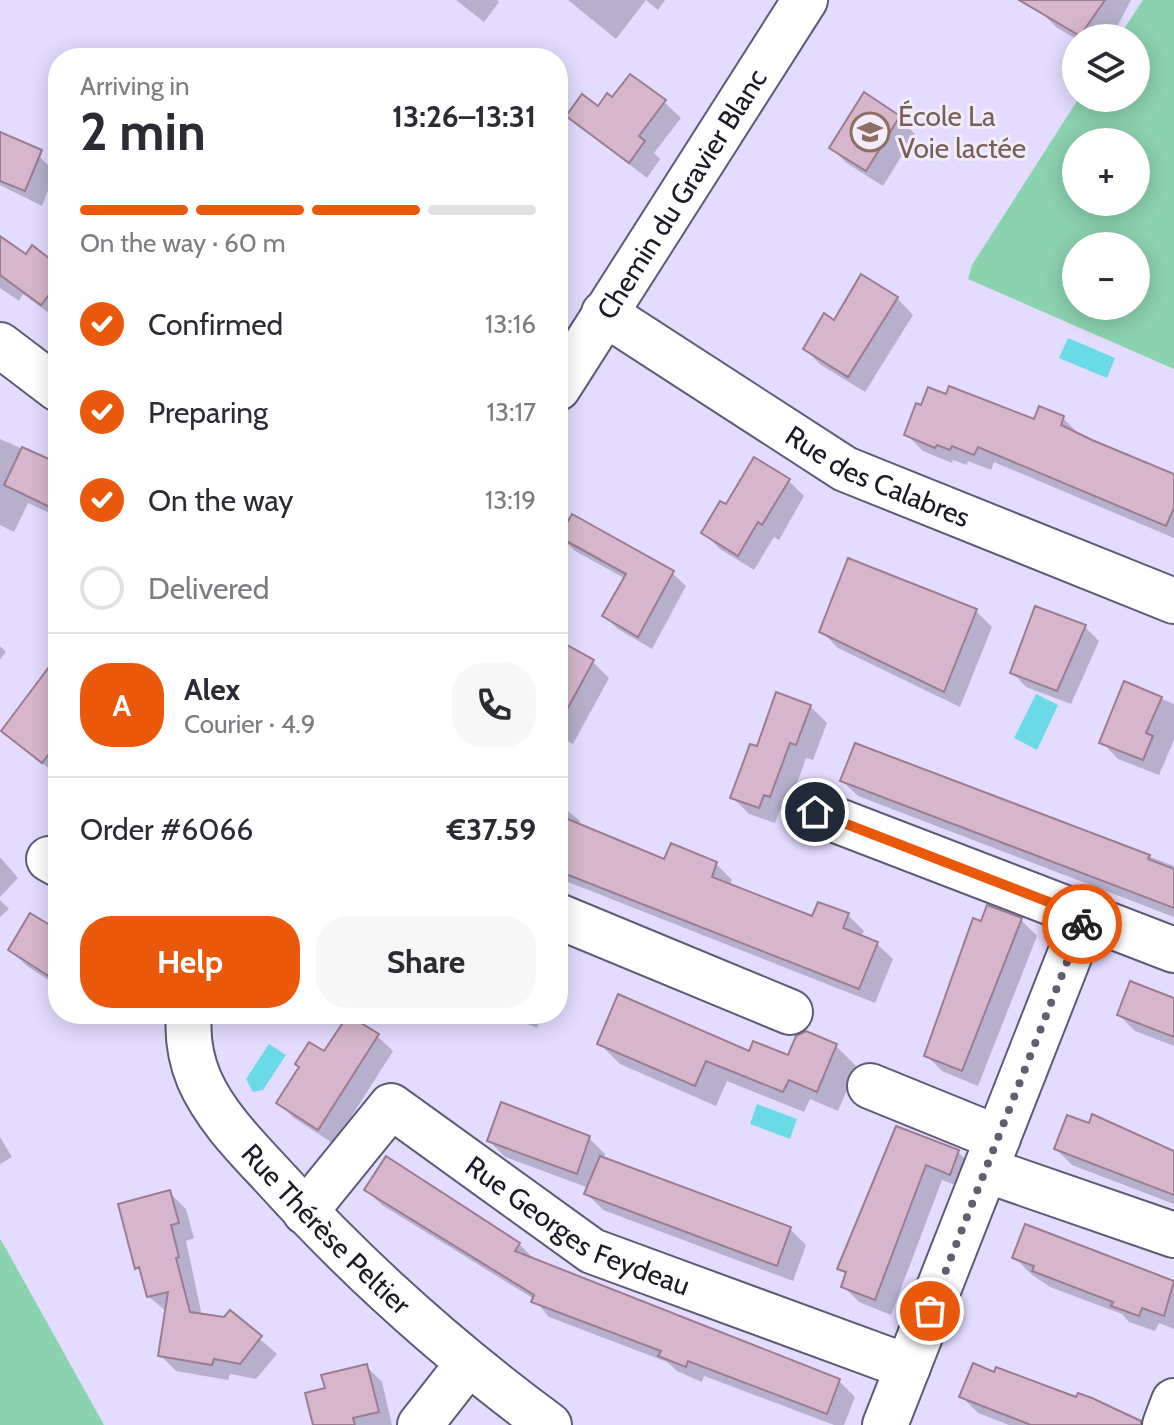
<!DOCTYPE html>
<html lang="en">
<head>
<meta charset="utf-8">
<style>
  body { margin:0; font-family:Cabin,sans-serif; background:#f7f7f7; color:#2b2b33; height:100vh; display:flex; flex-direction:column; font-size:30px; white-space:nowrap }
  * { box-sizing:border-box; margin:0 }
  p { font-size:26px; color:#7c7c81 }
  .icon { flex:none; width:44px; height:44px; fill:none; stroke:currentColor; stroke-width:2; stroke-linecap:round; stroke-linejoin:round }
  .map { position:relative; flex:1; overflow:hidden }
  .sheet { position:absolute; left:48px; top:48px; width:520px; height:976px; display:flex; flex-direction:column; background:#fff; border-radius:32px; box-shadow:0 4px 20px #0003 }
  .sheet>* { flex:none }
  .tools { position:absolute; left:1062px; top:24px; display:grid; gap:16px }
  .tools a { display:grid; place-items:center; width:88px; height:88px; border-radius:50%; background:#fff; box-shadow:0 4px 20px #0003; font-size:40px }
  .pin { position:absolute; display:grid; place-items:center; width:68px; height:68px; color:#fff; margin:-34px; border:4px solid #fff; border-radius:50%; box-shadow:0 2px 8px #0007 }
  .courier { position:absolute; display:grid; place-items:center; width:80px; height:80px; margin:-40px; border:6px solid #ea580c; border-radius:50%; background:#fff; color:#222; box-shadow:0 2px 10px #0007 }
  .summary em { font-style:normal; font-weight:700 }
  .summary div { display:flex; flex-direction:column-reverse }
  .summary { display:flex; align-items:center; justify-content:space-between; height:136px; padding:0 32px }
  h1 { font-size:52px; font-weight:700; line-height:60px }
  .bar { display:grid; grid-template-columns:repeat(4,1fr); gap:12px 8px; align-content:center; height:96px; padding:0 32px }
  .bar i { height:10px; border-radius:6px; background:#e1e1e2 }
  .bar .selected { background:#ea580c }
  .bar p { grid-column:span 4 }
  .line { display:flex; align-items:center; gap:20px; padding:0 32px; border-top:2px solid #e1e1e2 }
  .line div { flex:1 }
  .round { display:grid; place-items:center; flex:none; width:84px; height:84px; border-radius:32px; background:#f7f7f7 }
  ol { padding:0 32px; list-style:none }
  li { display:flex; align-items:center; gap:24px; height:88px }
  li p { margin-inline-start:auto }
  li .icon { padding:8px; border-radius:50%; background:#ea580c; color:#fff; stroke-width:4 }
  li:last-child { color:#7c7c81 }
  li i { width:44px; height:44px; border:4px solid #e1e1e2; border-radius:50% }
  .action { display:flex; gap:16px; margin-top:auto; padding:16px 32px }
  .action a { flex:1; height:92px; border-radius:32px; background:#ea580c; color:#fff; font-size:32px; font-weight:700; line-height:92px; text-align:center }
  .action a+a { background:#f7f7f7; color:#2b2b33 }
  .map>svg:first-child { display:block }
</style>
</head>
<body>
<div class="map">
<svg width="1174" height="1425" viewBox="0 0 1174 1425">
  <rect width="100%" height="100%" fill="#e4dcff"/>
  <g fill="#8bd2ae" fill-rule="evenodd">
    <path d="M 1143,0 L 1174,0 L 1174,369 L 968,279 L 972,265 L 1079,98 L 1136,98 L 1136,38 L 1118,38 ZM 1136,142 L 1136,202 L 1076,202 L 1076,142 ZM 1076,246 L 1136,246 L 1136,306 L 1076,306 Z"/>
    <polygon points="0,1239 5,1247 104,1425 0,1425"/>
  </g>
  <g fill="#69dae6">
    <polygon points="1068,338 1115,358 1107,378 1059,358"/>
    <polygon points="1036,694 1058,705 1037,750 1014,738"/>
    <polygon points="269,1044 286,1055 263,1090 253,1092 246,1079"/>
    <polygon points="757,1104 797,1119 790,1139 750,1124"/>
  </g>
  <g fill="#0003">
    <polygon points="456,0 497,0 499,2 484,22"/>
    <polygon points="568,0 665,0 658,10 646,0 616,39"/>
    <polygon points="1046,0 1131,0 1111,38 1076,39 1056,27 1039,10"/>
    <polygon points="613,100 664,102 681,118 654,153 660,159 647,178 568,116 598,109"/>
    <polygon points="899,118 915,134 883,186 848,164 831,148"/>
    <polygon points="0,139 39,156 55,172 42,206 0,185"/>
    <polygon points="0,238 26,257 58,267 58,310 53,316 23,294 19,301 0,288"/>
    <polygon points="897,298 913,315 865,392 821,365 805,349 835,322"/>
    <polygon points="1063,418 1079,434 1174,477 1174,538 994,462 991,470 968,461 967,465 953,460 952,463 923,451 906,434"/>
    <polygon points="0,439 58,465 58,517 28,503 14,532 0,525"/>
    <polygon points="788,480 804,496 779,540 774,537 754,570 720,549 704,533 727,507"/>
    <polygon points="561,537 672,573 686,586 652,649 618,629 604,616 626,579 575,551"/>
    <polygon points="976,611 992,627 960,707 838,648 821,631"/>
    <polygon points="1085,627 1099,641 1071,704 1026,687 1012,672"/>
    <polygon points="558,642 593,662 609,678 573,744 558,736"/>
    <polygon points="0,646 6,652 0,660"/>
    <polygon points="58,677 58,776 3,731"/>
    <polygon points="1125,683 1174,704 1174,740 1159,775 1118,759 1102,742"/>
    <polygon points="810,706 827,723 813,760 806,758 787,812 780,810 775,823 749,814 732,797 758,748"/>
    <polygon points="856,745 1174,866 1174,917 858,796 842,781"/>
    <polygon points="558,803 580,821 578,826 666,861 716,864 732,880 729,886 813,918 848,915 864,931 861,937 877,944 893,959 875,1003 558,878"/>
    <polygon points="0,857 18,878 0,897"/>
    <polygon points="0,900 9,909 0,917"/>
    <polygon points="1021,920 1037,936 978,1086 942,1071 926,1055 982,924"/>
    <polygon points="58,932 58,986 27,966 10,950"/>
    <polygon points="1174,999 1174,1046 1135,1031 1119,1015"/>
    <polygon points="504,1014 542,1014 537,1028"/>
    <polygon points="377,1036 393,1051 334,1144 294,1118 279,1103 325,1054"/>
    <polygon points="599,1043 789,1058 836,1046 857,1067 838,1111 810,1099 804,1112 727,1081 716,1106 620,1064"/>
    <polygon points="897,1129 958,1152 974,1168 966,1189 942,1180 891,1315 859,1302 843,1286 847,1276 840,1268"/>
    <polygon points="0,1137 12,1157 0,1164"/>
    <polygon points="589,1138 605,1154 603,1160 790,1229 806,1245 793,1281 603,1210 587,1194 589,1188 505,1157 489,1141"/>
    <polygon points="1056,1149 1174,1153 1174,1204 1072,1165"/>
    <polygon points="366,1190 519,1244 535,1260 839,1381 855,1397 844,1425 834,1425 704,1376 702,1382 677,1371 667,1362 549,1317 534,1299 382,1205"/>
    <polygon points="170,1193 186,1209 194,1238 186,1241 202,1316 225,1320 230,1313 277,1354 256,1379 230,1374 228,1380 176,1371 160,1355 167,1312 148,1296 143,1274 137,1268"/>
    <polygon points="1027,1226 1174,1283 1174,1329 1159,1323 1155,1331 1129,1322 1122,1314 1050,1287 1031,1274 1014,1257"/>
    <polygon points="366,1366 382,1382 392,1425 315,1425 327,1390"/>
    <polygon points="997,1369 1105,1406 1126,1425 1009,1425 978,1413 962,1397 995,1374"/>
  </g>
  <g fill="#d7b6cc" stroke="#9b7c91" stroke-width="2">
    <polygon points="1019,0 1105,0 1080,36"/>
    <polygon points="630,74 666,100 639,136 645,141 629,163 566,116 582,94 598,106 607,93 612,97"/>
    <polygon points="864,92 900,116 866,171 829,148"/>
    <polygon points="0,132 42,150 25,191 0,181"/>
    <polygon points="0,236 26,254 32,245 58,265 58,283 41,305 0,275"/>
    <polygon points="861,274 898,297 848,377 803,349 824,313 834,320"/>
    <polygon points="949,386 1034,419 1039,406 1064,416 1061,425 1092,440 1174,474 1174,508 1166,526 978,447 974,455 952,446 950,450 937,445 935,448 904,435 916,403 921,405 928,387 946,394"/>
    <polygon points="22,447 58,463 58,511 4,485"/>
    <polygon points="754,457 790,479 762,525 758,522 738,556 701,533 720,501 726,504"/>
    <polygon points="572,514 674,571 638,637 602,616 626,574 559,537"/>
    <polygon points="848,558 977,609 944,692 819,632"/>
    <polygon points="1035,606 1086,625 1057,691 1010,673"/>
    <polygon points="558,640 594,660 558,726"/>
    <polygon points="58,655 58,742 42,763 1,731"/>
    <polygon points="1124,681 1162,697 1146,733 1153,736 1143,760 1099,743"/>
    <polygon points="776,692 811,705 796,745 790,743 770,797 764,795 759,808 730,798 750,744 757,746"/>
    <polygon points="855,743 1150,855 1148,859 1174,869 1174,908 840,781"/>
    <polygon points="558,815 664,859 671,843 717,862 712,877 812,916 818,902 849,913 843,928 878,942 859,989 558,871"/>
    <polygon points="987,905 1022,918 962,1071 924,1056 973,918 981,921"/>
    <polygon points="30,913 58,930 58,982 8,950"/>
    <polygon points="1130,981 1174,998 1174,1037 1117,1015"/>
    <polygon points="618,994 749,1051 753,1041 788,1055 796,1036 806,1031 837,1044 817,1092 789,1080 783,1092 706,1061 695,1086 597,1044"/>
    <polygon points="348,1015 379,1034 318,1130 276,1103 299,1067 295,1064 309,1042 324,1051"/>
    <polygon points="501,1102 590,1136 577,1174 487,1141"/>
    <polygon points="1092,1114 1174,1151 1174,1195 1054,1149 1067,1115 1089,1123"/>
    <polygon points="896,1126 959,1150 950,1175 926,1165 875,1300 841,1287 846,1272 837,1269"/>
    <polygon points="386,1156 520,1243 515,1251 840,1379 827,1414 688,1361 686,1367 658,1356 661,1351 531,1302 534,1295 364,1190"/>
    <polygon points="600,1156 791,1227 777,1266 584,1194"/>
    <polygon points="170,1190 179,1223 171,1225 179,1257 176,1258 190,1312 224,1317 230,1310 262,1336 240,1364 214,1359 212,1365 158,1356 168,1292 147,1297 139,1267 135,1269 118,1204"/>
    <polygon points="1025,1224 1174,1281 1164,1316 1142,1308 1139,1316 1111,1306 1113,1302 1032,1271 1034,1266 1012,1258"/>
    <polygon points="973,1363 994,1372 996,1367 1076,1397 1078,1393 1092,1398 1141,1421 1141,1425 1031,1425 959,1397"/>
    <polygon points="367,1364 379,1412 353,1418 355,1425 313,1425 305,1393 325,1388 321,1375"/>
  </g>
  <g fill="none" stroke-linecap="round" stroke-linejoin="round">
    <defs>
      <g id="minor">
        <path id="s1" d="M 604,313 L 845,469 L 1174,601"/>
        <polyline points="0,345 58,389"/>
        <path id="s2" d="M 558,388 L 805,0"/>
        <polyline points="815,812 1174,950"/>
        <polyline points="49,859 58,864"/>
        <polyline points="558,916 790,1012"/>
        <path id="s3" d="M 189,1014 C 187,1037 190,1057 199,1079 C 215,1116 246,1147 273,1176 C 356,1268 450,1352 549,1425"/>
        <polyline points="870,1086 998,1138"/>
        <polyline points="986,1170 1174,1235"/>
        <path id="s4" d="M 305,1212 L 391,1106 L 592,1251 L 908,1367"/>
        <polyline points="420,1425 467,1365"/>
        <polyline points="885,1425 1085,916"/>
        <polyline points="1165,1425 1174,1401"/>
      </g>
    </defs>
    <use href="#minor" stroke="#605977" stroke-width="48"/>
    <use href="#minor" stroke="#fff" stroke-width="44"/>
  </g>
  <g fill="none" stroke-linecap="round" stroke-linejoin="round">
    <polyline stroke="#635d72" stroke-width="8" stroke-dasharray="0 14.4" points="930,1311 1082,924"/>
    <polyline stroke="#ea580c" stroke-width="10" points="815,812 1085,916 1082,924"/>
  </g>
  <defs>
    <symbol id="school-ring" viewBox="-11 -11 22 22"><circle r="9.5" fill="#f0ecfb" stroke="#8d6e63" stroke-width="1.5"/><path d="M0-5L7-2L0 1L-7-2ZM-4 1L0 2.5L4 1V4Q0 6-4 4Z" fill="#8d6e63"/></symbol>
  </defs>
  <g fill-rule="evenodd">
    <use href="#school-ring" x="848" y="110" width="44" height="44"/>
  </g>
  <g text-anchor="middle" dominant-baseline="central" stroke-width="6" stroke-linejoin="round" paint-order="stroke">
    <g font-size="28" fill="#785e54" stroke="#f0ecfb" text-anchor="start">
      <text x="898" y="116">École La<tspan x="898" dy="32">Voie lactée</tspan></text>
    </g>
    <g font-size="28" fill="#1d1926" stroke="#f0ecfb">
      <text stroke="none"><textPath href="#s2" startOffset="230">Chemin du Gravier Blanc</textPath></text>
      <text stroke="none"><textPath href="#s1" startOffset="320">Rue des Calabres</textPath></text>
      <text stroke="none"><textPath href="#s4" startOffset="360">Rue Georges Feydeau</textPath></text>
      <text stroke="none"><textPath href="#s3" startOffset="264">Rue Thérèse Peltier</textPath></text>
    </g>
  </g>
</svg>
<div class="tools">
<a><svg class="icon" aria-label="layers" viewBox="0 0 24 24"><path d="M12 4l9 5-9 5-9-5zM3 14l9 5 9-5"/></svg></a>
<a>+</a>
<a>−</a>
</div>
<div class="pin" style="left:930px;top:1311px;background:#ea580c"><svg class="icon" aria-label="bag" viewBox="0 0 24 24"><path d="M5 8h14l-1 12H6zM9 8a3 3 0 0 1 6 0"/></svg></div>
<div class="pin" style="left:815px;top:812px;background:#1f2937"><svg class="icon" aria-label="home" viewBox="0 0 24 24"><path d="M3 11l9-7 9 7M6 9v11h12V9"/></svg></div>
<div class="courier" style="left:1082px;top:924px"><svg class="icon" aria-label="bike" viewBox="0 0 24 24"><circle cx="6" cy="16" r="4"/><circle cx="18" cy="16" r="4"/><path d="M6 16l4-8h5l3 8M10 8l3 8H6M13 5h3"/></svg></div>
<section class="sheet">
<div class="summary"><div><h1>2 min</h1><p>Arriving in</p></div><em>13:26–13:31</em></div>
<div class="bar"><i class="selected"></i><i class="selected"></i><i class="selected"></i><i></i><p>On the way · 60 m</p></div>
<ol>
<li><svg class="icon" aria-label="check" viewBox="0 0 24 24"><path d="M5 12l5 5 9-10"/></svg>Confirmed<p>13:16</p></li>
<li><svg class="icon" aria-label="check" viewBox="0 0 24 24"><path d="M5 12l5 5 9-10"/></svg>Preparing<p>13:17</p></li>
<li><svg class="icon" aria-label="check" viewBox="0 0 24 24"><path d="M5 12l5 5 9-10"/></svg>On the way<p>13:19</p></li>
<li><i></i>Delivered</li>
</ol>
<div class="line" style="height:144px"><b class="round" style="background:#ea580c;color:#fff">A</b><div><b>Alex</b><p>Courier · 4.9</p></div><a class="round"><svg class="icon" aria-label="phone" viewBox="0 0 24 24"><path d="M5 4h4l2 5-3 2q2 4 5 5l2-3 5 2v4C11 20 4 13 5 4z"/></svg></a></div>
<div class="line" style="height:104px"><div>Order #6066</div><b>€37.59</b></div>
<div class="action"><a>Help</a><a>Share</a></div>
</section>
</div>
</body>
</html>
